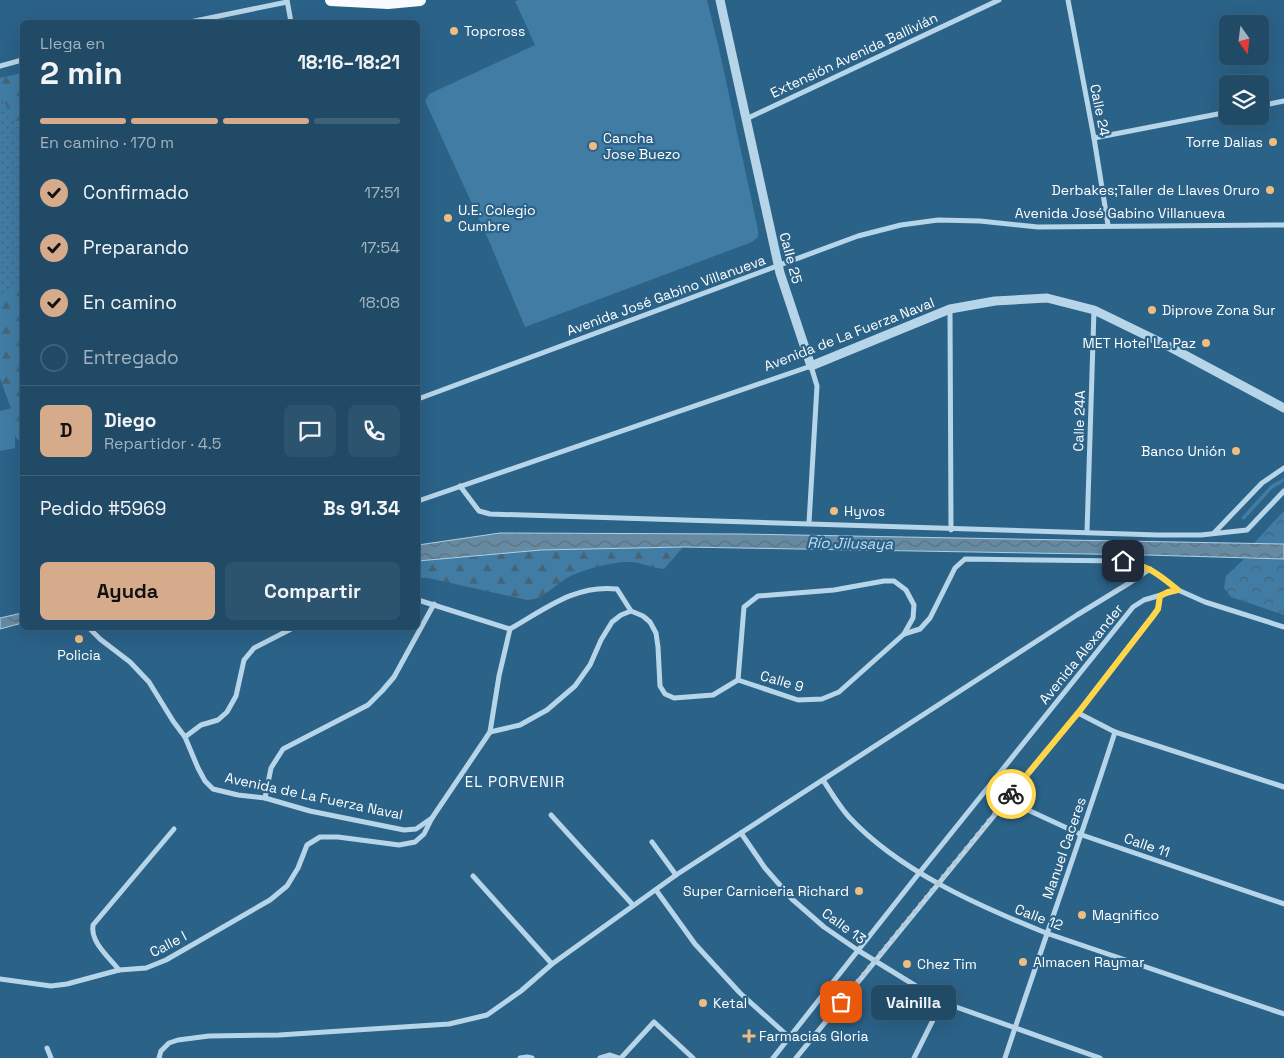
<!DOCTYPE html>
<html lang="es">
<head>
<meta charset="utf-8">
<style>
  body { margin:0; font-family:"Space Grotesk",sans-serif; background:#2d546f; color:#f1f3f6; height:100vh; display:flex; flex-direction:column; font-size:19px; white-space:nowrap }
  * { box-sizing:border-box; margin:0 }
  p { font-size:16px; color:#a2b3bf }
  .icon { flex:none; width:28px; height:28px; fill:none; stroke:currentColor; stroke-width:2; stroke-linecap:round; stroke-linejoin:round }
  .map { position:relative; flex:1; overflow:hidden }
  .panel { position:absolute; left:20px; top:20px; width:400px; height:610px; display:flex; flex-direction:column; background:#204a66; border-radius:8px; box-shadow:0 5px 20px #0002,0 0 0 1px #3d627a }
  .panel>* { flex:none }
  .needle { width:32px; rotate:166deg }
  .fabs { position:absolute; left:1219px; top:15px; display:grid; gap:10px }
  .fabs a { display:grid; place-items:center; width:50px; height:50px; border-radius:8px; background:#204a66; box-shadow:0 5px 20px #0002,0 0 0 1px #3d627a; font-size:25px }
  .pin { position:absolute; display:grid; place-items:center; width:42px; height:42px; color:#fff; margin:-21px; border-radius:10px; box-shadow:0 2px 8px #0006 }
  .courier { position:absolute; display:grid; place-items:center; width:50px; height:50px; margin:-25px; border:4px solid #ffd54a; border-radius:50%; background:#fff; color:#222; box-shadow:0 1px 6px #0007 }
  .bubble { position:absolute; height:35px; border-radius:8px; background:#204a66; box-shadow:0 5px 20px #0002,0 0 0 1px #3d627a; font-size:16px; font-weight:600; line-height:35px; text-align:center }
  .summary em { font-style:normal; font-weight:600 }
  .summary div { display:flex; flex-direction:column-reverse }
  .summary { display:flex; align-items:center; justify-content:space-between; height:85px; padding:0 20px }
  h1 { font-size:32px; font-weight:600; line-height:38px }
  .bar { display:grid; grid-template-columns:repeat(4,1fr); gap:8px 5px; align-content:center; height:60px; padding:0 20px }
  .bar i { height:6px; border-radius:4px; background:#3d627a }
  .bar .selected { background:#d6ab8b }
  .bar p { grid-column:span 4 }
  .line { display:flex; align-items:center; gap:12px; padding:0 20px; border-top:1px solid #3d627a }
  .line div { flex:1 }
  .round { display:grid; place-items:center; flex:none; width:52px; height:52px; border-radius:8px; background:#2d546f }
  ol { padding:0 20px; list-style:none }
  li { display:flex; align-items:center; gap:15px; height:55px }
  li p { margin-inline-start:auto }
  li .icon { padding:5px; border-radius:50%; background:#d6ab8b; color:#111; stroke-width:4 }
  li:last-child { color:#a2b3bf }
  li i { width:28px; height:28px; border:2px solid #3d627a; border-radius:50% }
  .button { display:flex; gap:10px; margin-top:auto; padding:10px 20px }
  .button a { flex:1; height:58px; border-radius:8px; background:#d6ab8b; color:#111; font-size:20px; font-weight:600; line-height:58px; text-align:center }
  .button a+a { background:#2d546f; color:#f1f3f6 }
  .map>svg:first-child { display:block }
</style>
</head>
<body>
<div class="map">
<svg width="1284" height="1058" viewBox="0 0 1284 1058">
  <defs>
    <pattern id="grass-dots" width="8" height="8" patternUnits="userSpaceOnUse" patternTransform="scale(1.25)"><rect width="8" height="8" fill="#407ca4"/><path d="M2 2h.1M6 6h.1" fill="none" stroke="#466478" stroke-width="1.8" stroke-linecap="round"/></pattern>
    <pattern id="forest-firs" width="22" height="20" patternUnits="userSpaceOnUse" patternTransform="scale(1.25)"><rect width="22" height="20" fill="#407ca4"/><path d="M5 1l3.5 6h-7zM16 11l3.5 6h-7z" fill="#466478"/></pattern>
    <pattern id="park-crowns" width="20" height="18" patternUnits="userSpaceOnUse" patternTransform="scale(1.25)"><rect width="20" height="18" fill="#407ca4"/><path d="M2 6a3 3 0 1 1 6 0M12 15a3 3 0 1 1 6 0" fill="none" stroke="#466478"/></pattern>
    <pattern id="water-waves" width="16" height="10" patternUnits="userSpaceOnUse" patternTransform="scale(1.25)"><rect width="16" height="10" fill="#678aa3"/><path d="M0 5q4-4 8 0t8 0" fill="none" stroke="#5c7180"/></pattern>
  </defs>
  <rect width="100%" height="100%" fill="#2b6288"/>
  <g fill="url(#grass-dots)">
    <polygon points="0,95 16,120 22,120 22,276 9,289 0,294"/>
    <polygon points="1284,478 1284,482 1273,488 1244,520 1241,518 1271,485"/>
  </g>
  <g fill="url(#forest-firs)">
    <polygon points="22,73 22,120 16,121 0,95 0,78"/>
    <polygon points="22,276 22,445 15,436 15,420 0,378 0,294 9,289"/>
    <path d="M 683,547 L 664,569 C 654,568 647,565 638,563 C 622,559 589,568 573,575 C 557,581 545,600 527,600 L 428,578 L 418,578 L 418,561 L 541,550 Z"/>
  </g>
  <g fill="url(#park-crowns)">
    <polygon points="1284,511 1284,544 1254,543 1282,513"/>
    <polygon points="1244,559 1284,559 1284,615 1231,597 1224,588 1226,576"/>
  </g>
  <g fill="#407ca4">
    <polygon points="519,0 707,0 720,53 758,230 758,237 752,242 525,327 489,241 425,101 429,94 535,45 515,1"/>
    <polygon points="12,408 15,420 15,448 0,451 0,411"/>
  </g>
  <g fill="url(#water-waves)" stroke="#acd1e8">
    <polygon points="500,533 741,534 1284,544 1284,559 1147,555 683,547 541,550 418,561 418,545"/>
    <polygon points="22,613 22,623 0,629 0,618"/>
  </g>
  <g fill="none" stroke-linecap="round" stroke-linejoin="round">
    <g stroke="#b7d5e8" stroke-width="5">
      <polyline points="287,0 291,22"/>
      <polyline points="1068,0 1094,138 1108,225"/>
      <polyline points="190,22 287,2"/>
      <polyline points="0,66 22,60"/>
      <polyline points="1260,106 1284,101"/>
      <polyline points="746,119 999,0"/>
      <polyline points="1094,138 1228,112"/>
      <polyline points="950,309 951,530"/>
      <polyline points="418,399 858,236 901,225 938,220 980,221 1038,227 1284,225"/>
      <polyline points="460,486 479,511 490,514 1158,535 1201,535 1247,530 1284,491"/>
      <polyline points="418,501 811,366 817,386 809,523"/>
      <polyline points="1087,532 1094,310"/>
      <polyline points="1214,533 1262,483 1284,468"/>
      <polyline points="418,600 510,629"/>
      <polyline points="89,628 100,639 130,662 149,682 173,721 185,737 198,768 205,781 213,789 238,795 265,798 310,811 404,830 416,829 432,818"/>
      <polyline points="738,680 744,607 758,596 834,590 884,581 894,581 906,590 914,605 913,618 904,634"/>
      <polyline points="1078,713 1115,732 1284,787"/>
      <path d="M 490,732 L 520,725 L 547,710 L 575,686 L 590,665 L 601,640 L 612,622 L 621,615 L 631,611 L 643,616 L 650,622 L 656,633 L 658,647 L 660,686 L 665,694 L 674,698 L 713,695 L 738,680 L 798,700 L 822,699 L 839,692 L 904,634 L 920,629 L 930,618 L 955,568 L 965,559 L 1123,561 C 1149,566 1158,574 1178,590"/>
      <polyline points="185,737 201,725 218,720 227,712 236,696 244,660 254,648 293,628"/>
      <path d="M 823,780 C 831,792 839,806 849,817 C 899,871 979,906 1046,933 L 1284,1014"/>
      <polyline points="265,798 271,768 283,749 368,705 382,691 394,677 434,604"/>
      <polyline points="1006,800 1082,835 1284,904"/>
      <polyline points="551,815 633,905"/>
      <polyline points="741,833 765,868 792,899 824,927 859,951 942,1002 1100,1058"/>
      <polyline points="652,842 676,875"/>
      <polyline points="473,876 552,964"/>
      <polyline points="656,890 695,944 740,993 789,1037"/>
      <path d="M 119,970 C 109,957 90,942 93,925 L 174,829"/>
      <path d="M 0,979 L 51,986 L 67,984 L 119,970 L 146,968 L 166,960 L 270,900 L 287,886 L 298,868 L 307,845 L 320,837 L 338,837 L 399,845 L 415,842 L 424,834 L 432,818 L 490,732 L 499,676 L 510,629 C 544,610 575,584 617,589 L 631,611"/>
      <polyline points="47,1048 51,1058"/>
      <polyline points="159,1058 161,1051 169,1043 178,1040 209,1036 279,1035 449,1024 487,1015 521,991 552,964 676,875 1077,615 1131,582 1150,569"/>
      <polyline points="520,1058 527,1057 532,1058"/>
      <polyline points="600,1058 610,1055 619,1058"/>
      <polyline points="621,1058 654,1022 693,1058"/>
      <polyline points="773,1058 920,872 1133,607 1144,600 1178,590 1205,602 1284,627"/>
      <polyline points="796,1058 1078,713 1158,609 1160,596"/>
      <polyline points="914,1058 942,1002"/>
      <path d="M 1005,1058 C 1041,949 1080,841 1115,732"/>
    </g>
    <polyline stroke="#b7d5e8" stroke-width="9" points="720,0 780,273 811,366 950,309 995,301 1047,298 1094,310 1170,347 1284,408"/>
    <polyline stroke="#f9fcfe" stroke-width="12" points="331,0 388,3 420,0"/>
  </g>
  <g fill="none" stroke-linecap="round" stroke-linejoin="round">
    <polyline stroke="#b5c8d5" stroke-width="5" stroke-dasharray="0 9" points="841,1002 1011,794"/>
    <path stroke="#ffd54a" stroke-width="6" d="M 1011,794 L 1078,713 L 1153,616 L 1158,609 L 1160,596 L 1168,592 L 1178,590 C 1158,574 1149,566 1123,561"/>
  </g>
  <g fill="#eebd7f" stroke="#2b6288" stroke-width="2">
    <circle cx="454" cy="31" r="5"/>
    <circle cx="1273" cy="142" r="5"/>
    <circle cx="593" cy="146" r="5"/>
    <circle cx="1270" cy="190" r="5"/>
    <circle cx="448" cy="218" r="5"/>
    <circle cx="1152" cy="310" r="5"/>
    <circle cx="1206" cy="343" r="5"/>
    <circle cx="1236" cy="451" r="5"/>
    <circle cx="834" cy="511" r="5"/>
    <circle cx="79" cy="639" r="5"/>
    <circle cx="859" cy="891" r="5"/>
    <circle cx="1082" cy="915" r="5"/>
    <circle cx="1023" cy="962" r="5"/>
    <circle cx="907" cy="964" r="5"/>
    <circle cx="703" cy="1003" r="5"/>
    <path d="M746.5 1028.5h5v5h5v5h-5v5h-5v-5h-5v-5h5z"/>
  </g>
  <g text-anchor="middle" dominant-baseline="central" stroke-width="4.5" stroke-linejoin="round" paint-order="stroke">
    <g font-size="14" fill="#fff" stroke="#2b6288" text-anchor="start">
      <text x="464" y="31">Topcross</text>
      <text x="603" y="138">Cancha<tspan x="603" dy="16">Jose Buezo</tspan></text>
      <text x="1263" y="142" text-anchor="end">Torre Dalias</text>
      <text x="1260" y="190" text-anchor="end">Derbakes;Taller de Llaves Oruro</text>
      <text x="458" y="210">U.E. Colegio<tspan x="458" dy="16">Cumbre</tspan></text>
      <text x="1162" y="310">Diprove Zona Sur</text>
      <text x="1196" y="343" text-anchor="end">MET Hotel La Paz</text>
      <text x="1226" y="451" text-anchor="end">Banco Unión</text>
      <text x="844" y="511">Hyvos</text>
      <text x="79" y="655" text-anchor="middle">Policia</text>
      <text x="849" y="891" text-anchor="end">Super Carniceria Richard</text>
      <text x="1092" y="915">Magnifico</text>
      <text x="1033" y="962">Almacen Raymar</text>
      <text x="917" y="964">Chez Tim</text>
      <text x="713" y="1003">Ketal</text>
      <text x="759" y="1036">Farmacias Gloria</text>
    </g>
    <g font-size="14" fill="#fff" stroke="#2b6288">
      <text transform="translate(854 55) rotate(-25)">Extensión Avenida Ballivián</text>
      <text transform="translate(1100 110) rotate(79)">Calle 24</text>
      <text x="1120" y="213">Avenida José Gabino Villanueva</text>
      <text transform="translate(791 258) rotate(75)">Calle 25</text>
      <text transform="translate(666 295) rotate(-20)">Avenida José Gabino Villanueva</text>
      <text transform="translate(849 334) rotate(-21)">Avenida de La Fuerza Naval</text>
      <text transform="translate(1079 421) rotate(-88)">Calle 24A</text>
      <text transform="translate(1081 654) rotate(-51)">Avenida Alexander</text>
      <text transform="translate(782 681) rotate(16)">Calle 9</text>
      <text transform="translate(314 796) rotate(12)">Avenida de La Fuerza Naval</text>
      <text transform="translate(1147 845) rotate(19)">Calle 11</text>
      <text transform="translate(1064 848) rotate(-71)">Manuel Caceres</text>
      <text transform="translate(1039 917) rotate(21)">Calle 12</text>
      <text transform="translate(844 926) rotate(36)">Calle 13</text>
      <text transform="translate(168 944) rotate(-28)">Calle I</text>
    </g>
    <g font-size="15" font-style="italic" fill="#c3deef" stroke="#2b6288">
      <text transform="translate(850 543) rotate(1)">Río Jilusaya</text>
    </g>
    <g font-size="15" letter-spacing="1" fill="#fff" stroke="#2b6288">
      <text x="515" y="781">EL PORVENIR</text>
    </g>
  </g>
</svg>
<div class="fabs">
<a><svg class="needle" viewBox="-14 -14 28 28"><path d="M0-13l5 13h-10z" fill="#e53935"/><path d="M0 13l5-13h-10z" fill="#a2b3bf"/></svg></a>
<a><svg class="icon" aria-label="layers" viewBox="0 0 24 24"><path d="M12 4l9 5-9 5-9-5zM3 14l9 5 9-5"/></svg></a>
</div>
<div class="pin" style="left:841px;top:1002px;background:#ea580c"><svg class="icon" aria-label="bag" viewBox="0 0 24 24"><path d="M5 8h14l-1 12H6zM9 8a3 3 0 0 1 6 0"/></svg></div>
<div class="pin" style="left:1123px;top:561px;background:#1f2937"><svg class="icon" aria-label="home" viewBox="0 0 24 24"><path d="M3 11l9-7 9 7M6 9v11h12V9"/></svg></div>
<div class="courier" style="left:1011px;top:794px"><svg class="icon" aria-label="bike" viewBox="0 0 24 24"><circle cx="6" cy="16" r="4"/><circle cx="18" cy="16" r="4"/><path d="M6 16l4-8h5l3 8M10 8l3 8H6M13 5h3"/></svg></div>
<div class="bubble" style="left:871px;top:985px;width:85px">Vainilla</div>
<section class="panel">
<div class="summary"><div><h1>2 min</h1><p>Llega en</p></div><em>18:16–18:21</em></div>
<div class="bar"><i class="selected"></i><i class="selected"></i><i class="selected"></i><i></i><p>En camino · 170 m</p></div>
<ol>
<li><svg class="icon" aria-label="check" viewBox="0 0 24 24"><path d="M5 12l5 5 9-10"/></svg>Confirmado<p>17:51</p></li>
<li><svg class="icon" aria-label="check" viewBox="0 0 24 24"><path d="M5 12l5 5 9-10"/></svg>Preparando<p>17:54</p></li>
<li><svg class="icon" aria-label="check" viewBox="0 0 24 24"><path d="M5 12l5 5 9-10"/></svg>En camino<p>18:08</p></li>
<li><i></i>Entregado</li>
</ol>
<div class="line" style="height:90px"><b class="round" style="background:#d6ab8b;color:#111">D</b><div><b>Diego</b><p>Repartidor · 4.5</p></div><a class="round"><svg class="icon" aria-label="chat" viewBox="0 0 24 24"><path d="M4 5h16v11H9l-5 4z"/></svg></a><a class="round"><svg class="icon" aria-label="phone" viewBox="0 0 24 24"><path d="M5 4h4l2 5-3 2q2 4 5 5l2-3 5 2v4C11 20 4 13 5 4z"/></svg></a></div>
<div class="line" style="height:65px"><div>Pedido #5969</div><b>Bs 91.34</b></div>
<div class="button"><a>Ayuda</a><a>Compartir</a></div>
</section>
</div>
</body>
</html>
